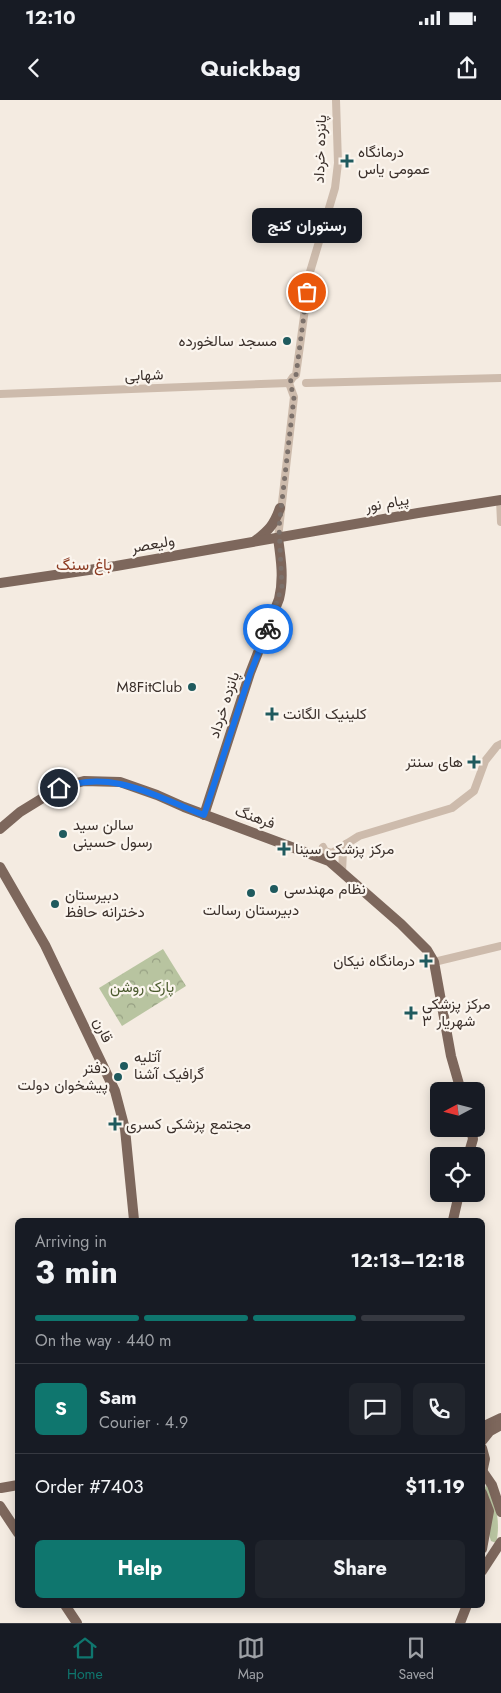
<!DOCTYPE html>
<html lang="en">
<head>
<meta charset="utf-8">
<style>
  body { margin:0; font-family:Jost,Vazirmatn,sans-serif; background:#20242c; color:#f1f3f6; height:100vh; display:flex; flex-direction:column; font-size:19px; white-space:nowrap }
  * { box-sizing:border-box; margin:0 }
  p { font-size:16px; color:#9ea1a6 }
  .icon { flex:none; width:28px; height:28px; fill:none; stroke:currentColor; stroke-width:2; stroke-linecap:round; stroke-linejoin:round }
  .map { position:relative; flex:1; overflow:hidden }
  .sheet { position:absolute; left:15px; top:1118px; width:470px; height:390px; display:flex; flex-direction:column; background:#171b24; border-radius:8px; box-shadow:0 2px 12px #0003 }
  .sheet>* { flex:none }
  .needle { width:32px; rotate:263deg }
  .controls { position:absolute; left:430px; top:982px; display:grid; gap:10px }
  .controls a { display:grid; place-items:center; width:55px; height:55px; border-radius:8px; background:#171b24; box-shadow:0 2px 12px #0003; font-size:25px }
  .pin { position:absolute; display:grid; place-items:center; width:42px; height:42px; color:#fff; margin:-21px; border:2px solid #fff; border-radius:50%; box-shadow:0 1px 5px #0007 }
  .courier { position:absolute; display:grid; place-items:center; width:50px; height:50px; margin:-25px; border:4px solid #1a73e8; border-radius:50%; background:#fff; color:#222; box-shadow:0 1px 6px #0007 }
  .bubble { position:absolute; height:35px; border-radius:8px; background:#171b24; box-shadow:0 2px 12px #0003; font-size:16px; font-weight:700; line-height:35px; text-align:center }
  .summary em { font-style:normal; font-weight:700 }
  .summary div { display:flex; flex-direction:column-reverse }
  .summary { display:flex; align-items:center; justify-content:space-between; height:85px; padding:0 20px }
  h1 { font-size:32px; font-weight:700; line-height:38px }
  .bar { display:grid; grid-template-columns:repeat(4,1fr); gap:8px 5px; align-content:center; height:60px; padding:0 20px }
  .bar i { height:6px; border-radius:4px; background:#363941 }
  .bar .current { background:#0f766e }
  .bar p { grid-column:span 4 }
  .line { display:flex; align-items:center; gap:12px; padding:0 20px; border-top:1px solid #363941 }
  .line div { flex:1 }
  .round { display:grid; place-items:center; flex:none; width:52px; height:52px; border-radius:8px; background:#20242c }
  .action { display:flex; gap:10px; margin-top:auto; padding:10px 20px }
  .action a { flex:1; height:58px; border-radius:8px; background:#0f766e; color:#fff; font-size:20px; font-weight:700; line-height:58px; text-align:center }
  .action a+a { background:#20242c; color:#f1f3f6 }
  .status { display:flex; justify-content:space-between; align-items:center; height:35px; padding:0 25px; background:#171b24; direction:ltr }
  .status svg { height:14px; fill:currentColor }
  header { display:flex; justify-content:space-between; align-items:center; height:65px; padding:0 20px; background:#171b24; font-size:22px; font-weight:700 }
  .tab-bar { display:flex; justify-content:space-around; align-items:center; height:70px; border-top:1px solid #363941; background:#171b24; font-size:14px; color:#9ea1a6 }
  .tab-bar a { display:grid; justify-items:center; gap:2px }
  .tab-bar .current { color:#0f766e }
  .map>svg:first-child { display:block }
</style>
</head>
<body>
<div class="status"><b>12:10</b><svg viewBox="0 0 49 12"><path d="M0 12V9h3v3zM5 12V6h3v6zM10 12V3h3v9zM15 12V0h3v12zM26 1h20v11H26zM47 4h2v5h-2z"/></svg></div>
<header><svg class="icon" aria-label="back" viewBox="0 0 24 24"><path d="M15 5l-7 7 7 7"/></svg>Quickbag<svg class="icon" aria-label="share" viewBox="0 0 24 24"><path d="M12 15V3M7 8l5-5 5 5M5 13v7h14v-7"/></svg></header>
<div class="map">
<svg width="501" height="1523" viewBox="0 0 501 1523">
  <defs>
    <pattern id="park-crowns" width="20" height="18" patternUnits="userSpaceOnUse" patternTransform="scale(1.25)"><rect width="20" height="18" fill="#b8c4a0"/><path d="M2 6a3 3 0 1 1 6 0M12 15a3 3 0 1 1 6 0" fill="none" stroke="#97a083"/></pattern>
  </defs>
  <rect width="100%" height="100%" fill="#f4ebe1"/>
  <path fill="#b8c4a0" d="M 487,1384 C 496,1401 501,1424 496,1443 L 491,1441 L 488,1431 L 484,1390 Z"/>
  <polygon fill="url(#park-crowns)" points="163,849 186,886 122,926 99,888"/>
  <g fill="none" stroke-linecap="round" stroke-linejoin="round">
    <g stroke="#cdbbac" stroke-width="8">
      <polyline points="306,283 501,278"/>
      <polyline points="0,294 289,283"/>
      <polyline points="500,400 501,422"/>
      <polyline points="278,438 294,297 289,283 293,277 296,275 310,172 335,88 338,63 336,0"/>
      <polyline points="323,747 325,751 332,753 359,736 452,708 474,691 485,661 497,646 501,644"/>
      <polyline points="342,772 343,751 346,744"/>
      <polyline points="434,862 501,846"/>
    </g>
    <g stroke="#7d675c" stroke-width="10">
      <path d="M 255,441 C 269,430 274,425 280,408"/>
      <polyline points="0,483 116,466 418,413 501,400"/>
      <path d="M 204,715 L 250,573 L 279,499 C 284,479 281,459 278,438"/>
      <polyline points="0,729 20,712 59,688 84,681 120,682 157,695 184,707 329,761 401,824 427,850 434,862 451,956 461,991"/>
      <polyline points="0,767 45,845 115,991 125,1029 134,1120"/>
      <polyline points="468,1056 473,1039 471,1029"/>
      <polyline points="453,1120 459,1094"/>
      <polyline points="482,1327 501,1318"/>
      <polyline points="482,1341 490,1331 501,1325"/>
      <polyline points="482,1348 485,1359 482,1373"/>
      <polyline points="483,1372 492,1385 501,1412"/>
      <polyline points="1,1388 18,1385"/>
      <polyline points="482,1393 489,1411 482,1449"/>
      <polyline points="0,1406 18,1433"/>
      <polyline points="482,1471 501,1442"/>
      <polyline points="65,1505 77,1523"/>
      <polyline points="460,1523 467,1505"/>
    </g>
  </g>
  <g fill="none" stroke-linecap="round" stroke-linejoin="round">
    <polyline stroke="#7c716b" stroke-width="5" stroke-dasharray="0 9" points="268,529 282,486 279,427 294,297 290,283 292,277 296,275 307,192"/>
    <path stroke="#1a73e8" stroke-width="6" d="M 59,688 C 114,669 154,696 204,715 L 250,574 L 268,529"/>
  </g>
  <g fill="#1f5a5e" stroke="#fbf5ee" stroke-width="2">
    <path d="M344.5 53.5h5v5h5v5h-5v5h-5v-5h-5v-5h5z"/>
    <circle cx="287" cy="241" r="5"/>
    <circle cx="192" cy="587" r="5"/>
    <path d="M269.5 606.5h5v5h5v5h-5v5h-5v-5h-5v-5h5z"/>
    <path d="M471.5 654.5h5v5h5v5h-5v5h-5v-5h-5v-5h5z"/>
    <circle cx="63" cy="734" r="5"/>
    <path d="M281.5 741.5h5v5h5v5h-5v5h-5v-5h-5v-5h5z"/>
    <circle cx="274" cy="789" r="5"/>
    <circle cx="251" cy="793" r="5"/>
    <circle cx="55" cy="804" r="5"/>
    <path d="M423.5 853.5h5v5h5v5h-5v5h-5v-5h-5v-5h5z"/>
    <path d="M408.5 905.5h5v5h5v5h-5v5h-5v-5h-5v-5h5z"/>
    <circle cx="124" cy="966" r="5"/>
    <circle cx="118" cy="977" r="5"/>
    <path d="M112.5 1016.5h5v5h5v5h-5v5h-5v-5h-5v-5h5z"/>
  </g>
  <g text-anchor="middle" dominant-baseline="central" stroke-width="4.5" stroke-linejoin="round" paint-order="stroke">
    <g font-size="15" fill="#3b302b" stroke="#fbf5ee">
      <text transform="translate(320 49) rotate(-88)">پانزده خرداد</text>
      <text transform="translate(144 275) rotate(-2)">شهابی</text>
      <text transform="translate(387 403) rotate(-10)">پیام نور</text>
      <text transform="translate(153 444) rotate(-10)">ولیعصر</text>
      <text transform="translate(224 605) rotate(-72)">پانزده خرداد</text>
      <text transform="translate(255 717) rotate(20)">فرهنگ</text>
      <text transform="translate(103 930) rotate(64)">قارن</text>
    </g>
    <g font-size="15" fill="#3b302b" stroke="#fbf5ee" text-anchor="start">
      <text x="358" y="52">درمانگاه<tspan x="358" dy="17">عمومی یاس</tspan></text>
      <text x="277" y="241" text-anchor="end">مسجد سالخورده</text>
      <text x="182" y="587" text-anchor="end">M8FitClub</text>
      <text x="283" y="614">کلینیک الگانت</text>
      <text x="463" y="662" text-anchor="end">های سنتر</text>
      <text x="73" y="725">سالن سید<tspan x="73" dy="17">رسول حسینی</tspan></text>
      <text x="295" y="749">مرکز پزشکی سینا</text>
      <text x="284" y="789">نظام مهندسی</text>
      <text x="65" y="795">دبیرستان<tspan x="65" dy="17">دخترانه حافظ</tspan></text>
      <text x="251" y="810" text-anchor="middle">دبیرستان رسالت</text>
      <text x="415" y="861" text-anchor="end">درمانگاه نیکان</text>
      <text x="422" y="904">مرکز پزشکی<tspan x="422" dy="17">شهریار ۳</tspan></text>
      <text x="134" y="957">آتلیه<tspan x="134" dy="17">گرافیک آشنا</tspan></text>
      <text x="108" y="968" text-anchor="end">دفتر<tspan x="108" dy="17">پیشخوان دولت</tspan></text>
      <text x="126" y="1024">مجتمع پزشکی کسری</text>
    </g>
    <g font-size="15" fill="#4a5a2e" stroke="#fbf5ee">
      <text x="142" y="887">پارک روشن</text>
    </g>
    <g font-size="16" fill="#8c3b22" stroke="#fbf5ee">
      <text x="84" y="464">باغ سنگ</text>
    </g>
  </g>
</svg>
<div class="controls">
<a><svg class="needle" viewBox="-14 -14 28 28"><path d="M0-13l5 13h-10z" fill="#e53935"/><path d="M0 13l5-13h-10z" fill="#9ea1a6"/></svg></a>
<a><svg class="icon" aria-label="locate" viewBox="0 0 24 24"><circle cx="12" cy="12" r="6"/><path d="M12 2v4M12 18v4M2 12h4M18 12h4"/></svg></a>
</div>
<div class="pin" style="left:307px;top:192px;background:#ea580c"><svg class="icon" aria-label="bag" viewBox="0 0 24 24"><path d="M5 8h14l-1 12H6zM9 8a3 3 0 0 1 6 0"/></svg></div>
<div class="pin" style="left:59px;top:688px;background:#1f2937"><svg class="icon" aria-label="home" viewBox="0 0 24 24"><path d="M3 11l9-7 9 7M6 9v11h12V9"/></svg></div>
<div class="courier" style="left:268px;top:529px"><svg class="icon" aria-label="bike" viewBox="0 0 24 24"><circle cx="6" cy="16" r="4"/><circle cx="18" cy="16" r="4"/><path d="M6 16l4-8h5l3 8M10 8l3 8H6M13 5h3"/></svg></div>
<div class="bubble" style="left:252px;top:108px;width:110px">رستوران کنج</div>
<section class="sheet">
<div class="summary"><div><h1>3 min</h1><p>Arriving in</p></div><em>12:13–12:18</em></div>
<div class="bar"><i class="current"></i><i class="current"></i><i class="current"></i><i></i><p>On the way · 440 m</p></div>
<div class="line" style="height:90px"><b class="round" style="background:#0f766e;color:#fff">S</b><div><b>Sam</b><p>Courier · 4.9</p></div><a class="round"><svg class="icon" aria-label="chat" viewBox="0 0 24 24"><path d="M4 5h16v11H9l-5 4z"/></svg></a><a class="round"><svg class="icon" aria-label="phone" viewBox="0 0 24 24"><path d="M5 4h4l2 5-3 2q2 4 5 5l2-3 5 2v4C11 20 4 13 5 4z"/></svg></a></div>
<div class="line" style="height:65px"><div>Order #7403</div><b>$11.19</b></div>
<div class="action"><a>Help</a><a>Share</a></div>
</section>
</div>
<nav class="tab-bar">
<a class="current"><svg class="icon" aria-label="home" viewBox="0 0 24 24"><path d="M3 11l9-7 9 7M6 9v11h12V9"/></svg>Home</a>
<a><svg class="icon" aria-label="map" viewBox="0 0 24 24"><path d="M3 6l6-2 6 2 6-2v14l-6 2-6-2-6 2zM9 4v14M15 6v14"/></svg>Map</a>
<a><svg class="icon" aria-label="saved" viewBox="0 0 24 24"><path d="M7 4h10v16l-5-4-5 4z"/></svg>Saved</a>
</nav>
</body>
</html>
